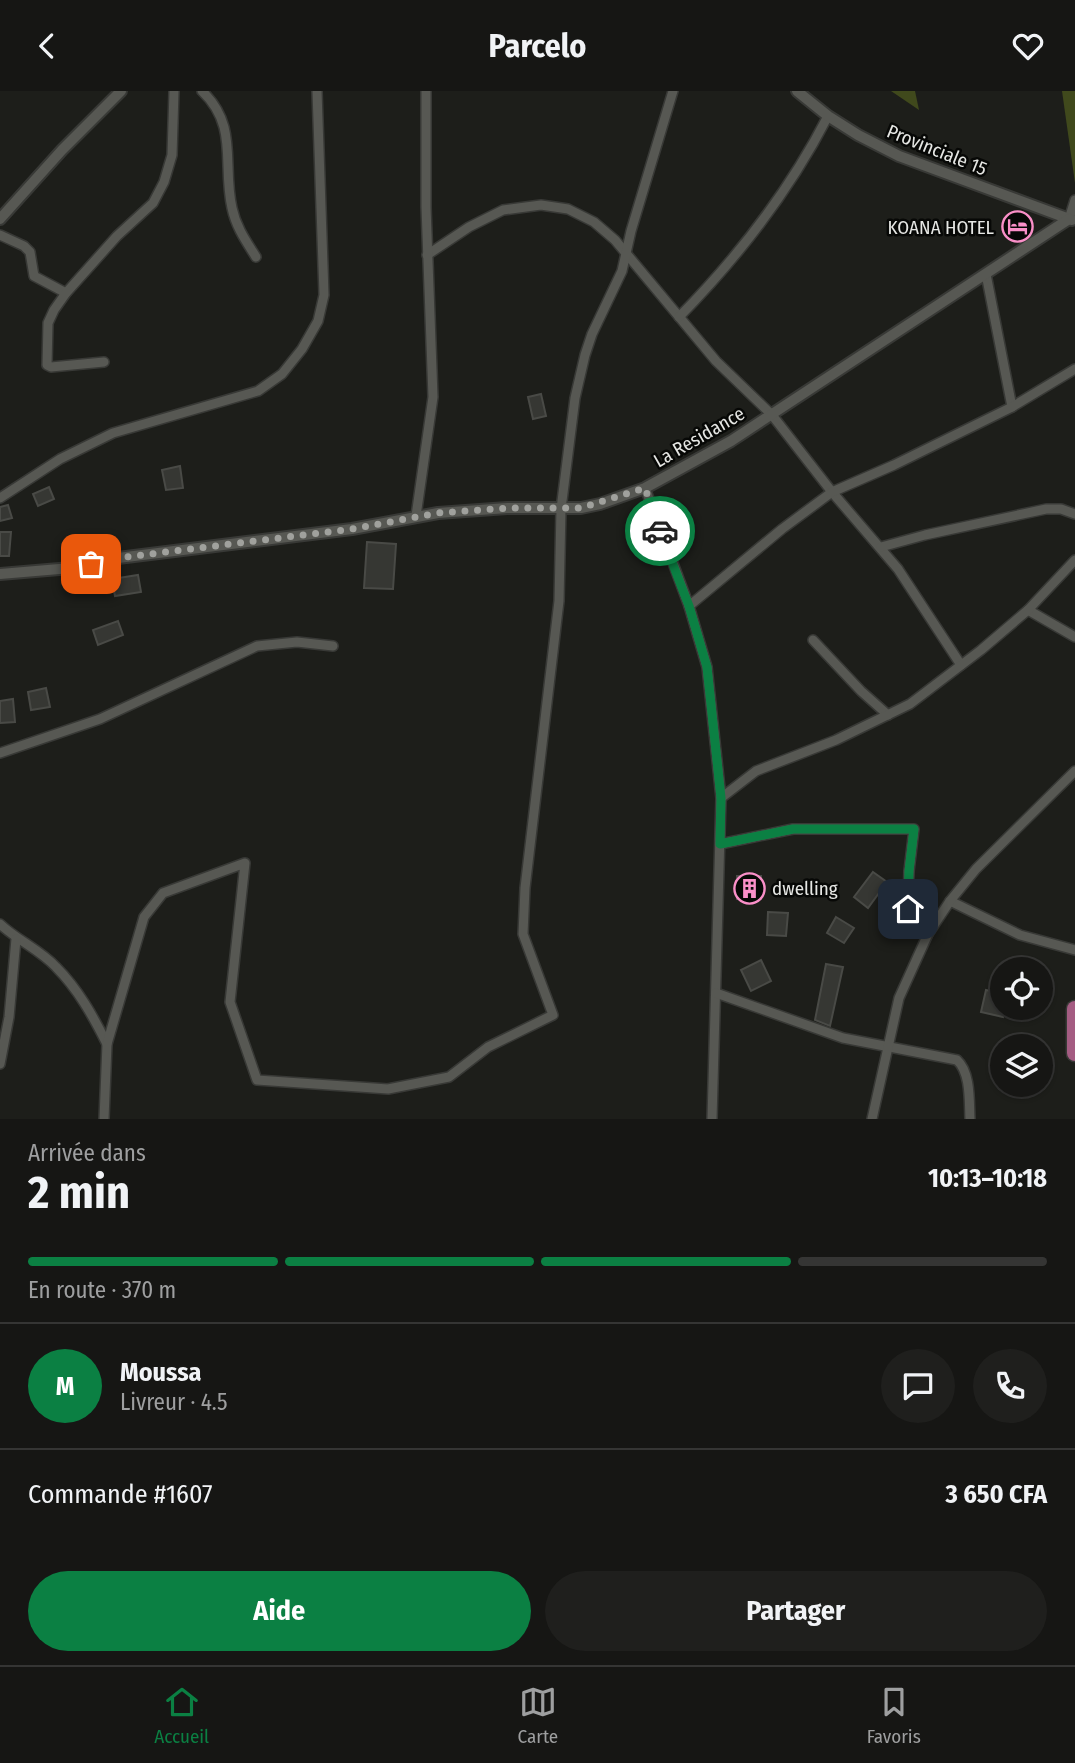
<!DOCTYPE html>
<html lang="fr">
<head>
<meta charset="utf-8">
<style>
  body { margin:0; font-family:"Fira Sans Condensed",sans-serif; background:#1f1f1d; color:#f1f3f6; height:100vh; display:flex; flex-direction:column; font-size:26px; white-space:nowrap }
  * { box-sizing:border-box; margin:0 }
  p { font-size:23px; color:#9e9fa0 }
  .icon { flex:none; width:38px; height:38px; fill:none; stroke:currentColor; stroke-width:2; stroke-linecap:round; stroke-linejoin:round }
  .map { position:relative; height:1028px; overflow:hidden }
  .panel { display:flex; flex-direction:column; background:#161614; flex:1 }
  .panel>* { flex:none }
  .fabs { position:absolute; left:990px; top:866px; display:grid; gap:14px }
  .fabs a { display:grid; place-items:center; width:63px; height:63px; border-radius:50%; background:#161614; box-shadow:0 2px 5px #0004,0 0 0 2px #353534; font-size:35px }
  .pin { position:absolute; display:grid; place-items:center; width:60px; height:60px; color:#fff; margin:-30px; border-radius:14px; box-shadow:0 4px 10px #0006 }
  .courier { position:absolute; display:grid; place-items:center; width:70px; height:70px; margin:-35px; border:5px solid #0b8043; border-radius:50%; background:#fff; color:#222; box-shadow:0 2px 9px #0007 }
  .overview em { font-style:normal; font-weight:700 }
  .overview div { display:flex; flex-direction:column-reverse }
  .overview { display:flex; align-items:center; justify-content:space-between; height:119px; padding:0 28px }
  h1 { font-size:46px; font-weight:700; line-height:52px }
  .bar { display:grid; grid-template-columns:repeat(4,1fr); gap:10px 7px; align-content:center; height:84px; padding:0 28px }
  .bar i { height:9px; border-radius:5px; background:#353534 }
  .bar .active { background:#0b8043 }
  .bar p { grid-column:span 4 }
  .line { display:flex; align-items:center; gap:18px; padding:0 28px; border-top:2px solid #353534 }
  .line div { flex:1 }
  .round { display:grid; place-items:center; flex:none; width:74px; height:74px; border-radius:37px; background:#1f1f1d }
  .cta { display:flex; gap:14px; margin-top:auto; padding:14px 28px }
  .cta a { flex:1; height:80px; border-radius:42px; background:#0b8043; color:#fff; font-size:28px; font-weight:700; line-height:80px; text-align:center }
  .cta a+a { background:#1f1f1d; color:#f1f3f6 }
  header { display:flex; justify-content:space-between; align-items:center; height:91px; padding:0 28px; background:#161614; font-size:32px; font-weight:700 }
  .dock { display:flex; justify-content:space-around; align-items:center; height:98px; border-top:2px solid #353534; background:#161614; font-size:19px; color:#9e9fa0 }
  .dock a { display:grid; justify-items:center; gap:4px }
  .dock .active { color:#0b8043 }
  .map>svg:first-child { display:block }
</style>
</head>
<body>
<header><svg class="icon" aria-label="back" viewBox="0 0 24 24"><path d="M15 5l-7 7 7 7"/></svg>Parcelo<svg class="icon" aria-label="heart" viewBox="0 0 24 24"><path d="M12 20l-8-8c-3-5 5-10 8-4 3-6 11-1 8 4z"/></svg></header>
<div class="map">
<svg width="1075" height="1028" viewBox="0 0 1075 1028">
  <rect width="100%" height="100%" fill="#1d1e1a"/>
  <g fill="#40491c">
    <polygon points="891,0 915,0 919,19"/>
    <polygon points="1062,0 1075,0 1075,92"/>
  </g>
  <g fill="#363733" stroke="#494a46" stroke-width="2">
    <polygon points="1013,129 1022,130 1020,142 1011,141"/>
    <polygon points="541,303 546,325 533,328 528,306"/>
    <polygon points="180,375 183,397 166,399 162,379"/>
    <polygon points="49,396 54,408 38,415 33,403"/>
    <polygon points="8,414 12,427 0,430 0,416"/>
    <polygon points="0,441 11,441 9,465 0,465"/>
    <polygon points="367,451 396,453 393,498 364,497"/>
    <polygon points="138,484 141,501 115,505 112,488"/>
    <polygon points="118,530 123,544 98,554 93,539"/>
    <polygon points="46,597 50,616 31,619 28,601"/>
    <polygon points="13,608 15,631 0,632 0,610"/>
    <polygon points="873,781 887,791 868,817 854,806"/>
    <rect x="737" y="785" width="24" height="23"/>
    <polygon points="768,821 788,822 786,845 767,844"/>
    <polygon points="836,826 854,837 844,852 827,842"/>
    <polygon points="761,869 771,890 751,900 741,879"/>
    <polygon points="826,873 843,876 830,935 815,929"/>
    <polygon points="986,899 1003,903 1003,917 1005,917 1003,926 981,921"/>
  </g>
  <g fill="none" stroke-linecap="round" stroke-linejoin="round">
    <defs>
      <g id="minor">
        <path d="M 202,0 C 239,35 222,73 232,117 C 236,136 246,150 256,166"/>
        <polyline points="1069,128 1075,109"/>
        <polyline points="0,144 24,155 30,161 34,185 66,202"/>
        <polyline points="427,164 469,136 503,119 541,114 568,118 594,131 615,149 716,270 772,324 832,401 898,478 961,574"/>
        <polyline points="986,183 1012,316"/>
        <path d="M 679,226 C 738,166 790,99 828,25"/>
        <polyline points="104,271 51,276 47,274 48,232 54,219 66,202 117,145 153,112 164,91 172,64 174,0"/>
        <polyline points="645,397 689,515 707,576 721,707 712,1028"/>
        <polyline points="0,407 60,368 113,342 258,300 282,283 302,258 318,230 324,204 317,0"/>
        <polyline points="416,425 433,306 426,116 426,0"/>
        <polyline points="881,456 925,444 1046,418 1061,418 1075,423"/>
        <polyline points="689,515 782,438 832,401 894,374 1012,316 1075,278"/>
        <polyline points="1028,519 1075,546"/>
        <polyline points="813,549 861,600 888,624"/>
        <polyline points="0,662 100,628 257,555 297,551 333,555"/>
        <polyline points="721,707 756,680 836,649 910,613 981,559 1028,519 1075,469"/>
        <polyline points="720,753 793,738 914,738 909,780 907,837 928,843"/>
        <polyline points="950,810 1020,844 1075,859"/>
        <path d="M 0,833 C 17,849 40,859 56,876 C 78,898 93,925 107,953"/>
        <path d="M 716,902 L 843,947 L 957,969 C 971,982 969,1010 970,1028"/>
        <polyline points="0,973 9,926 16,848"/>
        <polyline points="104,1028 107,953 144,826 163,802 245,772 230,911 257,989 388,998 449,986 488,956 553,924 523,843 525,797 559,510 561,418 575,307 585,264 592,243 622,180 631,140 673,0"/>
        <polyline points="872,1028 899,907 928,843 950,810 976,778 1075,680"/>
      </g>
      <g id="tertiary">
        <polyline points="797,0 828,25 858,44 899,65 1072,129"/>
        <polyline points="0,128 62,59 121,0"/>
        <polyline points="0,483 71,477 110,468 352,438 438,422 507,417 581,417 600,413 645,397 731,350 1069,128"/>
      </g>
      <polyline id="trunk" points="1075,918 1075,962"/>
    </defs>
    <use href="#minor" stroke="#383936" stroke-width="12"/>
    <use href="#tertiary" stroke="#383936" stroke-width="14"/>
    <use href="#trunk" stroke="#383936" stroke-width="19"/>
    <use href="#minor" stroke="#575853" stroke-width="9"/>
    <use href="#tertiary" stroke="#575853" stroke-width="10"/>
    <use href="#trunk" stroke="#a45c82" stroke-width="16"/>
  </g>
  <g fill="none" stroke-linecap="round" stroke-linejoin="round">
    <polyline stroke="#a0a19d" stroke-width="7" stroke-dasharray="0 12.6" points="91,473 110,468 352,438 438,422 508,417 581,417 645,397 660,440"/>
    <polyline stroke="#0b8043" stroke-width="9" points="660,440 689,515 707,576 721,707 720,753 793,738 914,738 909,780 908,818"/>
  </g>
  <defs>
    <symbol id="hotel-ring" viewBox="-11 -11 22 22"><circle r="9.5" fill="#070806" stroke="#fa8fc8" stroke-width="1.5"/><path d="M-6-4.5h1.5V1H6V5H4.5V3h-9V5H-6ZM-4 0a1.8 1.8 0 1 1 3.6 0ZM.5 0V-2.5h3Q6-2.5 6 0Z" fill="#fa8fc8"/></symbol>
    <symbol id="building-ring" viewBox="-11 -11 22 22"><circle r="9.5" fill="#070806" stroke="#fa8fc8" stroke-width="1.5"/><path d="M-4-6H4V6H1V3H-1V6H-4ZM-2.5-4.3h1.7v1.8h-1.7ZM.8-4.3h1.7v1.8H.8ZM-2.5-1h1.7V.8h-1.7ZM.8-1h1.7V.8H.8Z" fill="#fa8fc8"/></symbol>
  </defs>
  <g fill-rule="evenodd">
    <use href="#hotel-ring" x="1000" y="118" width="35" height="35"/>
    <use href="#building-ring" x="732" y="780" width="35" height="35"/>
  </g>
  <g text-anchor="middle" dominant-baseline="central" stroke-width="5" stroke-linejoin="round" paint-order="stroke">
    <g font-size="19" fill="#e6e7e4" stroke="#070806">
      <text transform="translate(937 59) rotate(22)">Provinciale 15</text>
      <text transform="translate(699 346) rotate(-30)">La Residance</text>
    </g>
    <g font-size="19" fill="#e6e7e4" stroke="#070806" text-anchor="end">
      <text x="994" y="136">KOANA HOTEL</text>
      <text x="772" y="797" text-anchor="start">dwelling</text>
    </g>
  </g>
</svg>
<div class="fabs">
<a><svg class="icon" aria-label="locate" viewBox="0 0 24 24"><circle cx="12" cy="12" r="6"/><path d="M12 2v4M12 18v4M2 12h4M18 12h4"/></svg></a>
<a><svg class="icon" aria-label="layers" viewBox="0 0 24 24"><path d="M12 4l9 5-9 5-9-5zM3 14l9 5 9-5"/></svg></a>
</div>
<div class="pin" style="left:91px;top:473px;background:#ea580c"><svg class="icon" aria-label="bag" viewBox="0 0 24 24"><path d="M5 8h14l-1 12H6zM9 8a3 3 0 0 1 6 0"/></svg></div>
<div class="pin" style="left:908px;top:818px;background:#1f2937"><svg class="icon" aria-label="home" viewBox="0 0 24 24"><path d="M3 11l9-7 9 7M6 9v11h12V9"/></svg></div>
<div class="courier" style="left:660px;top:440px"><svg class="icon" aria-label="car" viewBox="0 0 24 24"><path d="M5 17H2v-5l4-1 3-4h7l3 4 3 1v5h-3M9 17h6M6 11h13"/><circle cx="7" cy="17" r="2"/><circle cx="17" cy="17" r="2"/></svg></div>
</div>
<section class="panel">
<div class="overview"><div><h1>2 min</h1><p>Arrivée dans</p></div><em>10:13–10:18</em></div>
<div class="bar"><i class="active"></i><i class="active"></i><i class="active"></i><i></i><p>En route · 370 m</p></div>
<div class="line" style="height:126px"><b class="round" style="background:#0b8043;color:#fff">M</b><div><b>Moussa</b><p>Livreur · 4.5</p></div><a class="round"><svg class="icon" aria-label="chat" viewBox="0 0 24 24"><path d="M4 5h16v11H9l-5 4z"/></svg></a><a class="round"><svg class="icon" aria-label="phone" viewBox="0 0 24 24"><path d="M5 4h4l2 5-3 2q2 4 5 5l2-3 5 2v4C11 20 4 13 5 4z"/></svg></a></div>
<div class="line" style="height:91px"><div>Commande #1607</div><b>3 650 CFA</b></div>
<div class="cta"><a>Aide</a><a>Partager</a></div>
</section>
<nav class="dock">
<a class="active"><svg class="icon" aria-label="home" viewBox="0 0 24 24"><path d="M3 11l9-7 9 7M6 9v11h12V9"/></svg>Accueil</a>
<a><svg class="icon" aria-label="map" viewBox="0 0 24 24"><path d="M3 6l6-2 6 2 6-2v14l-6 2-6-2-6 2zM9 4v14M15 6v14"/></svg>Carte</a>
<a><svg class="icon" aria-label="saved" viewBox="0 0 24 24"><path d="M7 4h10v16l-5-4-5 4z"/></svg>Favoris</a>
</nav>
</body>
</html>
